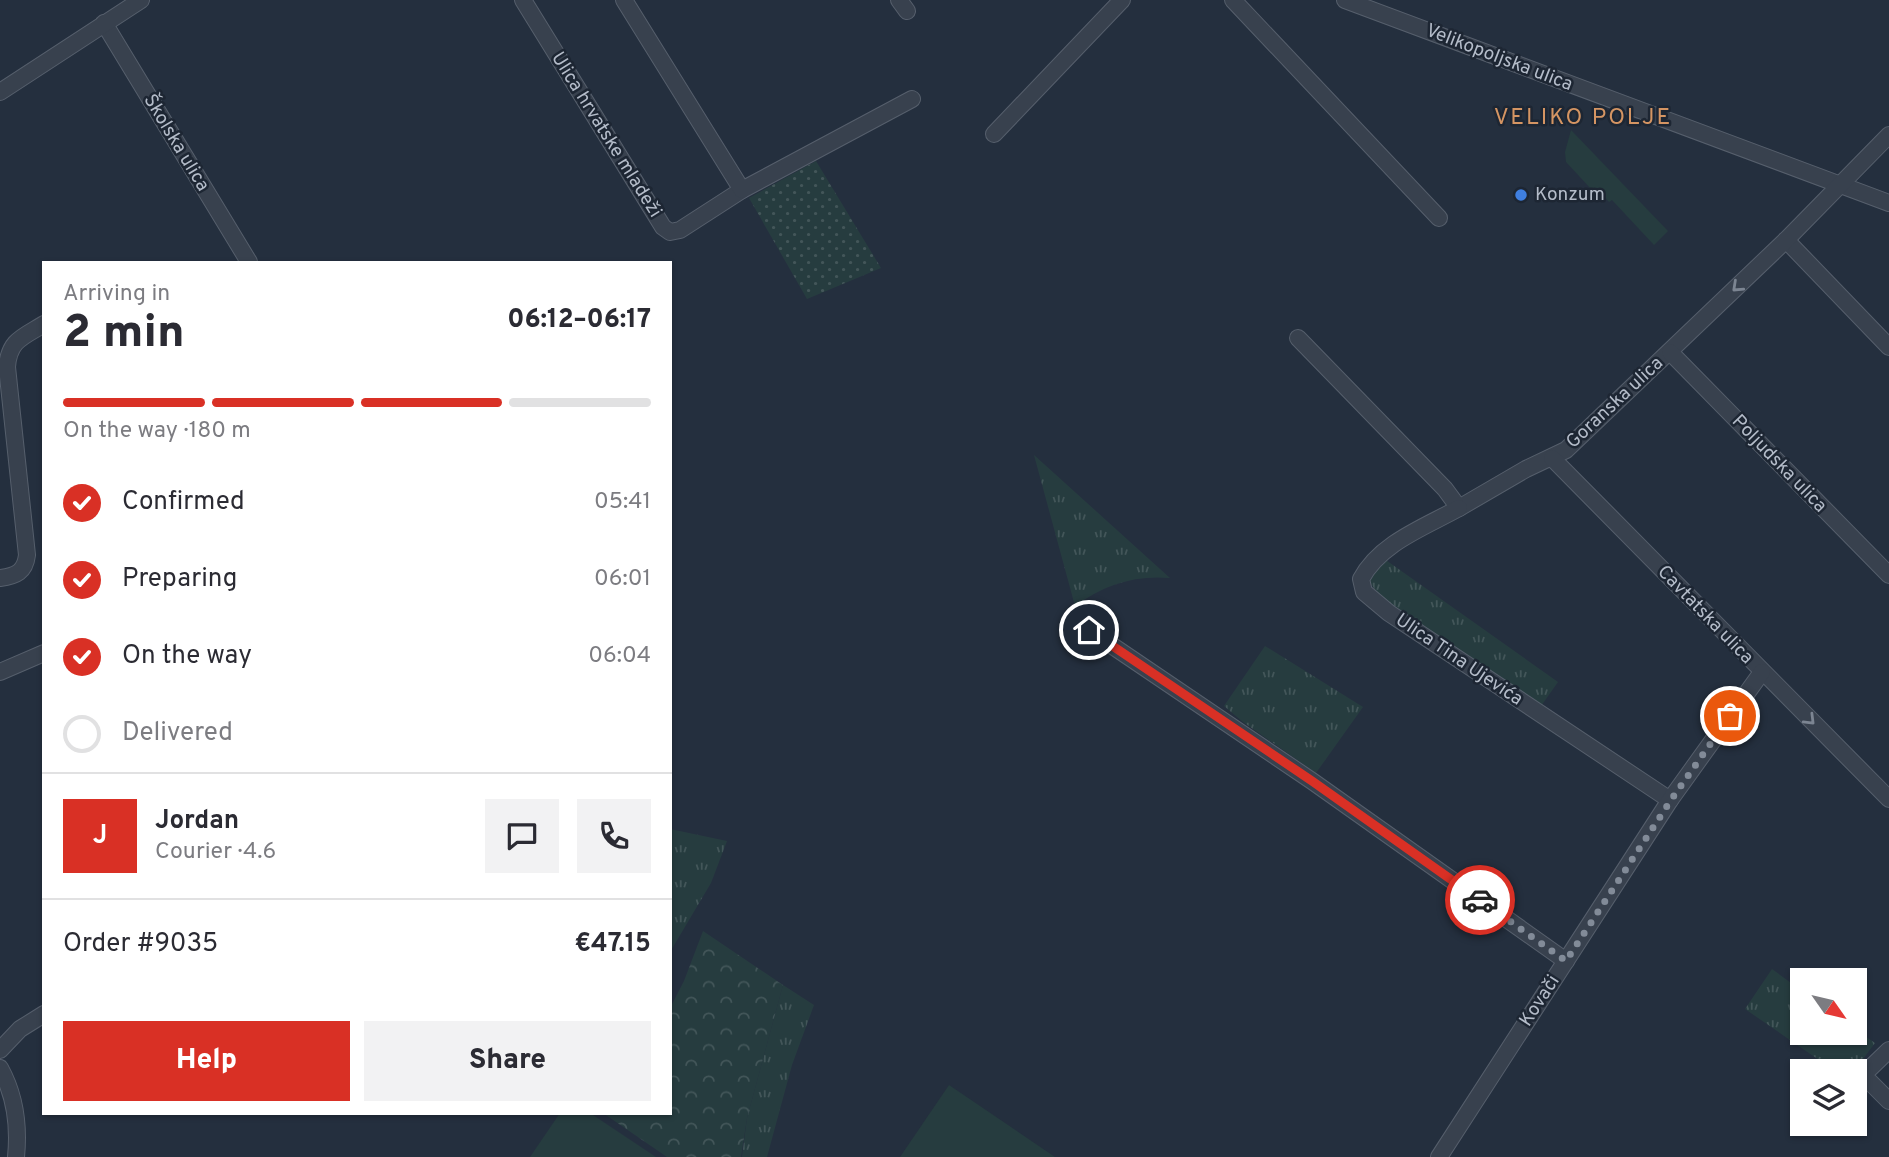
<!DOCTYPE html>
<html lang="en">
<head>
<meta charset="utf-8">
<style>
  body { margin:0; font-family:Overpass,sans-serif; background:#f2f2f3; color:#2b2b33; height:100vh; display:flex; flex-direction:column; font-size:26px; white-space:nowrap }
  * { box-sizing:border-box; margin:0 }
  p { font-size:23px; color:#7c7c81 }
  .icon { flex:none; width:38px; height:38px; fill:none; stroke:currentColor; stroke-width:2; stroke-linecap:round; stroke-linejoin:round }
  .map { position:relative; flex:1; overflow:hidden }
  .details { position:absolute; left:42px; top:261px; width:630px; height:854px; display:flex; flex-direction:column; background:#fff; border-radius:0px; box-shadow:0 2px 5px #0004 }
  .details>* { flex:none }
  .needle { width:46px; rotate:124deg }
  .buttons { position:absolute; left:1790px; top:968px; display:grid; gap:14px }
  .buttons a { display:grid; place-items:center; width:77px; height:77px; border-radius:0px; background:#fff; box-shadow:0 2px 5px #0004; font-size:35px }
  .pin { position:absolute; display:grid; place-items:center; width:60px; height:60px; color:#fff; margin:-30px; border:4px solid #fff; border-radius:50%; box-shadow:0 2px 7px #0007 }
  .courier { position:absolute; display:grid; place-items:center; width:70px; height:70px; margin:-35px; border:5px solid #d93025; border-radius:50%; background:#fff; color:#222; box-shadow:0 2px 9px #0007 }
  .head em { font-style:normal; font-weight:800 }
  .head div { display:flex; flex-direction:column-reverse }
  .head { display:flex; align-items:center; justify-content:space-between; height:119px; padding:0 21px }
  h1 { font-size:46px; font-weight:800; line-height:52px }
  .bar { display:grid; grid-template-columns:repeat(4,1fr); gap:10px 7px; align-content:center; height:84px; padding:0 21px }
  .bar i { height:9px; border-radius:5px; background:#e1e1e2 }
  .bar .current { background:#d93025 }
  .bar p { grid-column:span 4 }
  .line { display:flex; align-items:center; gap:18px; padding:0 21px; border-top:2px solid #e1e1e2 }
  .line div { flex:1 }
  .round { display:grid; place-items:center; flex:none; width:74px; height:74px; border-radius:0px; background:#f2f2f3 }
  ol { padding:0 21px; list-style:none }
  li { display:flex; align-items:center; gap:21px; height:77px }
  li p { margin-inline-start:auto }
  li .icon { padding:7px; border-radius:50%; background:#d93025; color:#fff; stroke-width:4 }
  li:last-child { color:#7c7c81 }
  li i { width:38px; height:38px; border:4px solid #e1e1e2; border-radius:50% }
  .cta { display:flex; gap:14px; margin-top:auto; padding:14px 21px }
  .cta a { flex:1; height:80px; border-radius:0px; background:#d93025; color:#fff; font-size:28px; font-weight:800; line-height:80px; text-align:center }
  .cta a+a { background:#f2f2f3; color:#2b2b33 }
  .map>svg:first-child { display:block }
</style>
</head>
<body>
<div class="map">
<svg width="1889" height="1157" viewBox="0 0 1889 1157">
  <defs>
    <pattern id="grass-tufts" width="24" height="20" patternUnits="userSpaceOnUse" patternTransform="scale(1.75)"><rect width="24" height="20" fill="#263c3f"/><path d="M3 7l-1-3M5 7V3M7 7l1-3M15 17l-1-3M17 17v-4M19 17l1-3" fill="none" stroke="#435659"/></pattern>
    <pattern id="forest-crowns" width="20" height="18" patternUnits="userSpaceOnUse" patternTransform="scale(1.75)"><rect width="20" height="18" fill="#263c3f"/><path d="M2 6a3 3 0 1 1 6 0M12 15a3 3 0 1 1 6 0" fill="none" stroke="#435659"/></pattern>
    <pattern id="garden-dots" width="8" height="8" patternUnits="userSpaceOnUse" patternTransform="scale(1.75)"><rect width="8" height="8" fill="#263c3f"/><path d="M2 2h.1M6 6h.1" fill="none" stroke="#435659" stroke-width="1.8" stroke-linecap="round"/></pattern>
  </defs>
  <rect width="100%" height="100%" fill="#242f3e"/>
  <g fill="url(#grass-tufts)">
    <path d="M 1034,455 L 1170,578 C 1134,575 1104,585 1075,606 Z"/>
    <polygon points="1383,558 1558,682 1541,706 1380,596 1370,583 1370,571"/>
    <polygon points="1265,646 1363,707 1316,773 1243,722 1224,706"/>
    <polygon points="670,829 727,841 711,883 670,952"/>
    <polygon points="1772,969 1802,991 1802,1032 1855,1032 1855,1029 1875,1043 1854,1071 1835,1071 1745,1009"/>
    <polygon points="783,985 814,1005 792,1065 767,1157 742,1157 747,1118"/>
  </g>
  <polygon fill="url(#forest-crowns)" points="703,931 783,985 747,1118 741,1157 667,1157 603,1113 670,1113 670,1008 684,981"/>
  <g fill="#263c3f">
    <polygon points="1571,130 1668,231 1654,245 1612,200 1609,202 1598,190 1592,190 1566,162 1565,152"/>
    <polygon points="949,1085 1055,1157 900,1157"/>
    <polygon points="560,1113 590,1113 656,1157 530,1157"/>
  </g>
  <polygon fill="url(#garden-dots)" points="816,161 881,268 807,299 749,198"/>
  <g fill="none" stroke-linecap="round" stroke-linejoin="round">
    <defs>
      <g id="minor">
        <polyline points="523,0 663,227 670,232 680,230 742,190"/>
        <polyline points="624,0 742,190 912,99"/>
        <polyline points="899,0 907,11"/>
        <polyline points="1233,0 1439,218"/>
        <polyline points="1345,0 1889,203"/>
        <polyline points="104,23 249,262"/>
        <polyline points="0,92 141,0"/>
        <polyline points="994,134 1122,0"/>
        <polyline points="1786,240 1889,347"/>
        <polyline points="1298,338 1445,489 1459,508 1526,469 1566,450 1786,240 1889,135"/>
        <polyline points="1670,352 1889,575"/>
        <polyline points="1552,458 1889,799"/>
        <path d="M 1459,508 C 1425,527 1380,543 1361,579 L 1364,592 L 1389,613 L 1670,800"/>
        <path d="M 0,578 C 16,576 25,572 27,555 L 7,367 C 9,340 23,337 44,324"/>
        <polyline points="1089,630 1312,781 1566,961"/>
        <polyline points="0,672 44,653"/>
        <polyline points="0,1050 20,1029 44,1014"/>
        <polyline points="1889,1050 1863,1075 1889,1101"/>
        <path d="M 0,1068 C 15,1095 19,1127 16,1157"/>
        <polyline points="1439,1157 1670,800 1762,672"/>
      </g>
    </defs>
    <use href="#minor" stroke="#565f6c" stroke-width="18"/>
    <use href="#minor" stroke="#38414e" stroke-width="16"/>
  </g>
  <defs><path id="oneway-chevron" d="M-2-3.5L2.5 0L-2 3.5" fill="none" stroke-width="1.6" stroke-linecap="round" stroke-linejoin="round" transform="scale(1.75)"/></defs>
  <g stroke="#7c8592">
    <use href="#oneway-chevron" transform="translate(1737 287) rotate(137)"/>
    <use href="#oneway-chevron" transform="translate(1810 720) rotate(45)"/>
  </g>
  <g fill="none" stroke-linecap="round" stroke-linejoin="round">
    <polyline stroke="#828b98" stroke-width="7" stroke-dasharray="0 12.6" points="1480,900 1566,961 1671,800 1730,716"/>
    <polyline stroke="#d93025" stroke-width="9" points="1089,630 1312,781 1480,900"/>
  </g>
  <circle fill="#3f7fe0" stroke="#1d2633" stroke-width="2.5" cx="1521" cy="195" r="7"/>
  <g text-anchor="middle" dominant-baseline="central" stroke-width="5" stroke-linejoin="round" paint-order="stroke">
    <g font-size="19" fill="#b4bcc9" stroke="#1d2633">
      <text transform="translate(1499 58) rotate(21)">Velikopoljska ulica</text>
      <text transform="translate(606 135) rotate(58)">Ulica hrvatske mladeži</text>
      <text transform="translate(176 143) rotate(59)">Školska ulica</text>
      <text transform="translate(1615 403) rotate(-43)">Goranska ulica</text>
      <text transform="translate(1779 464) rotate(46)">Poljudska ulica</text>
      <text transform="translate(1705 615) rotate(46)">Cavtatska ulica</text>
      <text transform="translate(1459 660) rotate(34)">Ulica Tina Ujevića</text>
      <text transform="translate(1540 1001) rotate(-57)">Kovači</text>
    </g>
    <g font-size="19" fill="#b4bcc9" stroke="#1d2633" text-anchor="start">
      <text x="1535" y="195">Konzum</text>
    </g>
    <g font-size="23" letter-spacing="2" fill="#d59563" stroke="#1d2633">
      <text x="1583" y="118">VELIKO POLJE</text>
    </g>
  </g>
</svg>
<div class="buttons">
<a><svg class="needle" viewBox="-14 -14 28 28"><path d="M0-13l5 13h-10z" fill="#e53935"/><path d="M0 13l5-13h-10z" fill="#7c7c81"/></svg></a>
<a><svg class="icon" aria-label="layers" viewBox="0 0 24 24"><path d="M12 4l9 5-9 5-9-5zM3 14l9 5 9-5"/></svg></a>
</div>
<div class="pin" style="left:1730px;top:716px;background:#ea580c"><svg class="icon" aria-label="bag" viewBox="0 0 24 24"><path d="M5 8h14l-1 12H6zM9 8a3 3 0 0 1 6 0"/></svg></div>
<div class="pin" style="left:1089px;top:630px;background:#1f2937"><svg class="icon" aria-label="home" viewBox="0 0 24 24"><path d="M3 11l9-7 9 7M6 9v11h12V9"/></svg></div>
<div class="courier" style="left:1480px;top:900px"><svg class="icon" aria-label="car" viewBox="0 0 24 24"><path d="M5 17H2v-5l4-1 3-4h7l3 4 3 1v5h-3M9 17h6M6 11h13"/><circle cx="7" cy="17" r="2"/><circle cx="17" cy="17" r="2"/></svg></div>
<section class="details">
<div class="head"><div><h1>2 min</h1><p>Arriving in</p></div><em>06:12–06:17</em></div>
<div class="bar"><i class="current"></i><i class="current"></i><i class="current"></i><i></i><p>On the way · 180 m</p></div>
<ol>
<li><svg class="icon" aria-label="check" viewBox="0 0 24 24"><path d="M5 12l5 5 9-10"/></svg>Confirmed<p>05:41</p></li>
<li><svg class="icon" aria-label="check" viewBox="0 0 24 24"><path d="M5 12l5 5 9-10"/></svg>Preparing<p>06:01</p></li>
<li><svg class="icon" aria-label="check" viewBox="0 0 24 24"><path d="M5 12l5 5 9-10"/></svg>On the way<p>06:04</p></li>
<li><i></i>Delivered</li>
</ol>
<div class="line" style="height:126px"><b class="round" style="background:#d93025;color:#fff">J</b><div><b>Jordan</b><p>Courier · 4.6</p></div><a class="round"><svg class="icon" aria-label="chat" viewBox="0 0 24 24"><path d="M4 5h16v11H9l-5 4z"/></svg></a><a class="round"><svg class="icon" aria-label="phone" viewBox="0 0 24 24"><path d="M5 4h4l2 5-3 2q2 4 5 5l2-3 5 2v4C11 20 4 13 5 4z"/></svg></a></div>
<div class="line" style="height:91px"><div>Order #9035</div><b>€47.15</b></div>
<div class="cta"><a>Help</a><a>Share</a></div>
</section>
</div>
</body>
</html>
